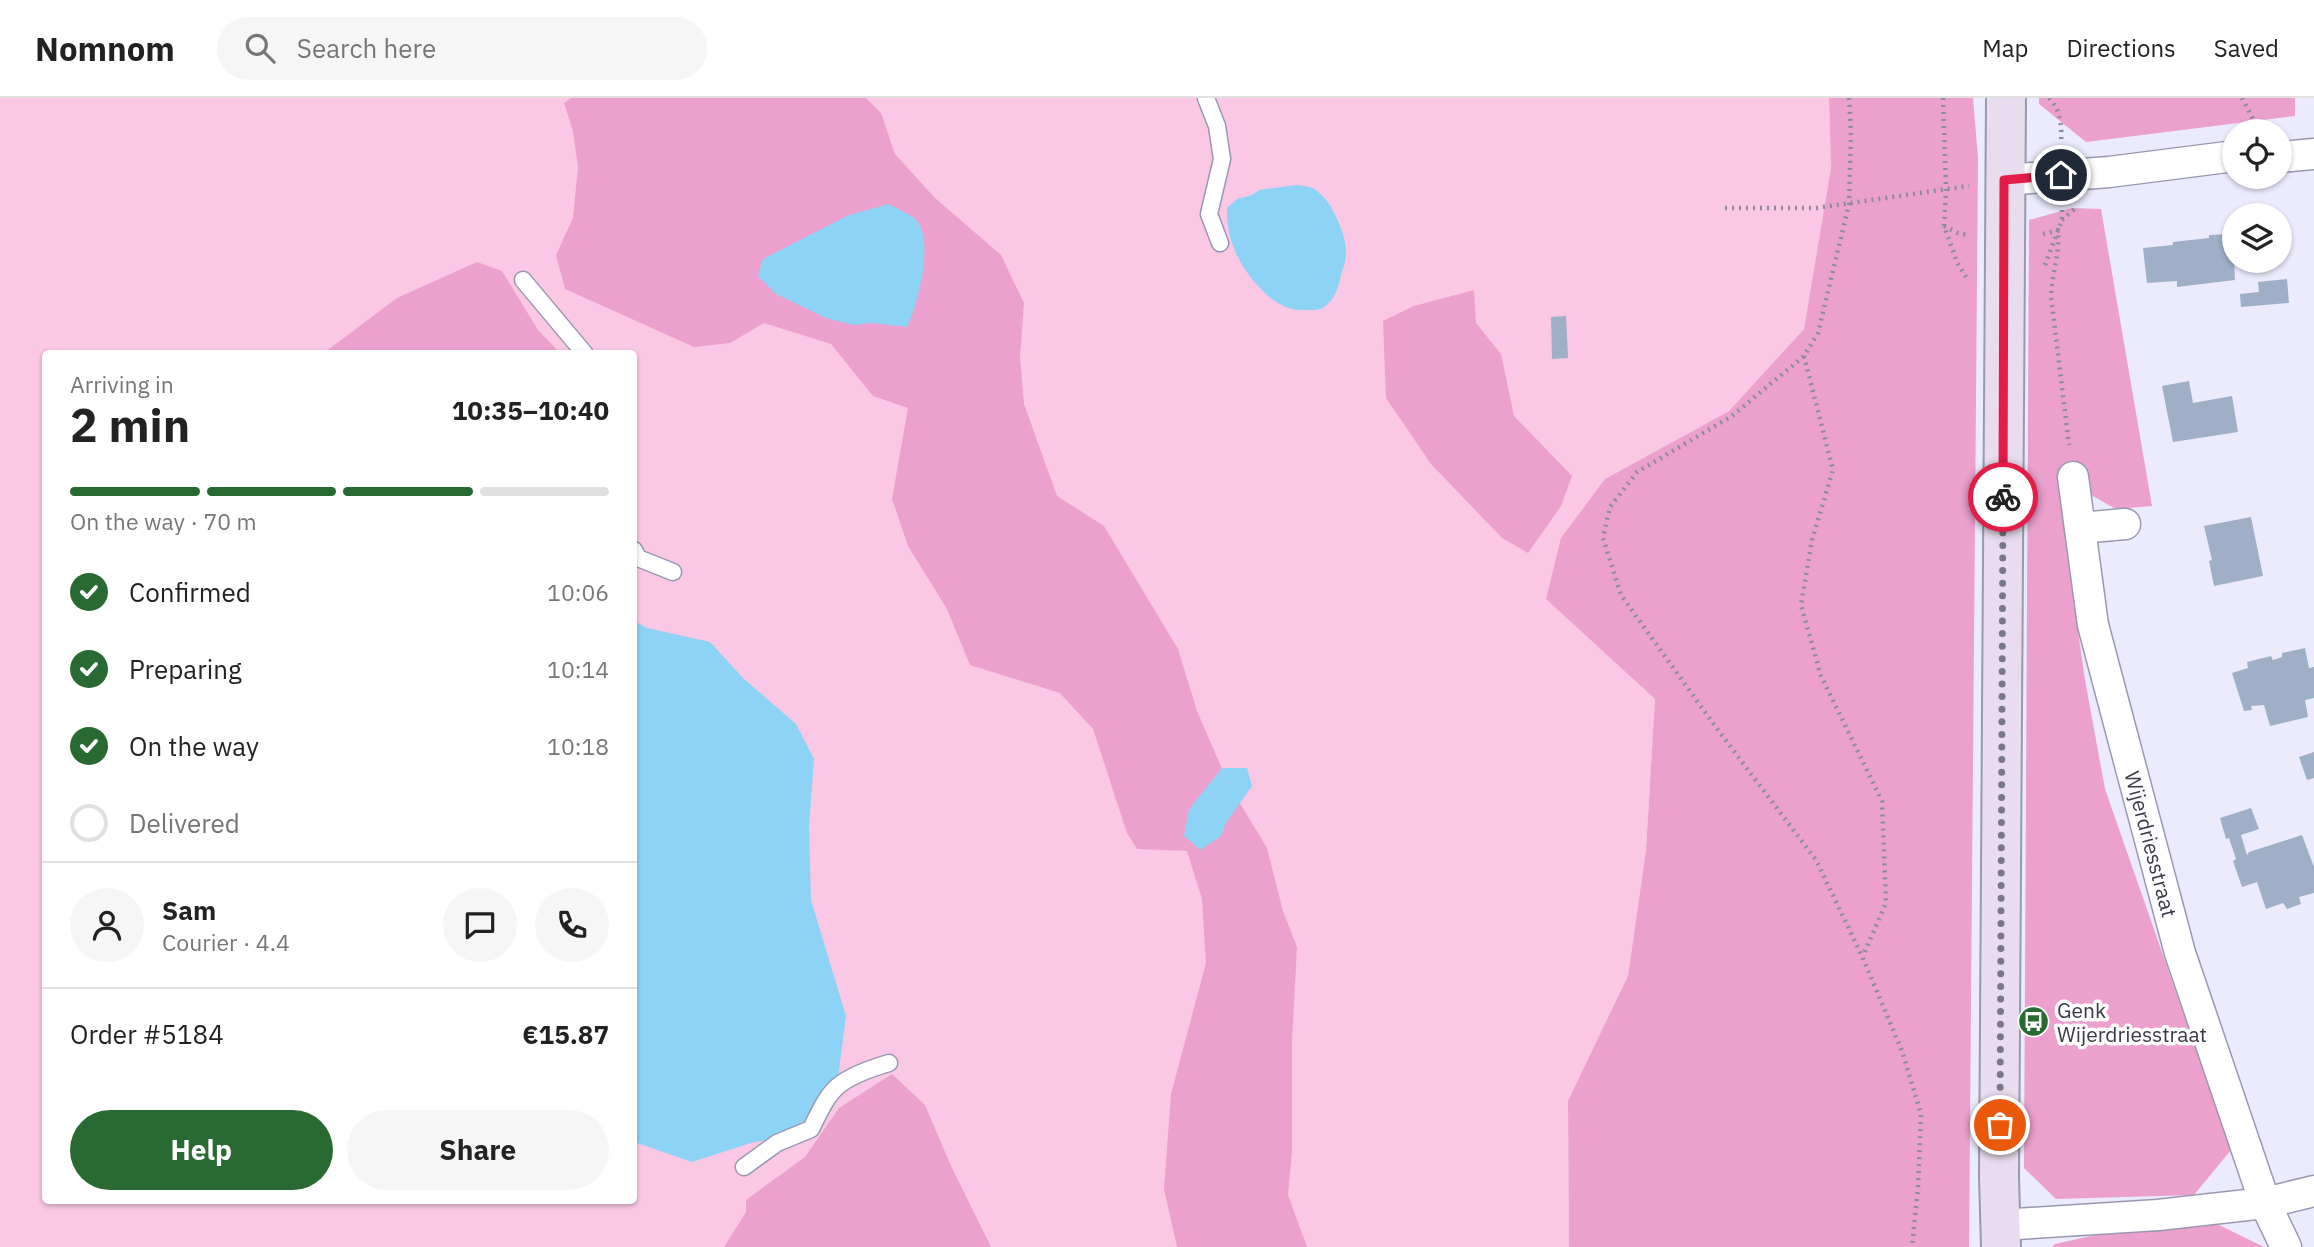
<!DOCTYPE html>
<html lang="en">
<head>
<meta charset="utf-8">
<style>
  body { margin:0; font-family:"IBM Plex Sans",sans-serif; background:#f6f6f6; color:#222; height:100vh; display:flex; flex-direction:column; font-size:26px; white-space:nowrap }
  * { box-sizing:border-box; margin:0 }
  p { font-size:23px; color:#767676 }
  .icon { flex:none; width:38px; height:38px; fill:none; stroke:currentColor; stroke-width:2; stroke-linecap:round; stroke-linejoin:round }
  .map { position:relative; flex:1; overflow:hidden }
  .details { position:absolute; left:42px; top:252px; width:595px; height:854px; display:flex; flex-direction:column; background:#fff; border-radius:7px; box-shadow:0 2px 5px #0004 }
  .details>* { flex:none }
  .buttons { position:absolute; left:2222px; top:21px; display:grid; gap:14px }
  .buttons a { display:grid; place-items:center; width:70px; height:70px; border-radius:50%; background:#fff; box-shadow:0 2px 5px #0004; font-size:35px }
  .pin { position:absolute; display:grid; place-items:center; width:60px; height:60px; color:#fff; margin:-30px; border:4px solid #fff; border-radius:50%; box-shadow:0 2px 7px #0007 }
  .courier { position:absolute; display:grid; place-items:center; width:70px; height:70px; margin:-35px; border:5px solid #e11d48; border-radius:50%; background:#fff; color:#222; box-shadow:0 2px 9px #0007 }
  .headline em { font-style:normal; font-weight:700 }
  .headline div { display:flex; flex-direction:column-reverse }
  .headline { display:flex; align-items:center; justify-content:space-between; height:119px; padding:0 28px }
  h1 { font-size:46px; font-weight:700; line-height:52px }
  .bar { display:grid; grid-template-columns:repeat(4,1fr); gap:10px 7px; align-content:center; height:84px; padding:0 28px }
  .bar i { height:9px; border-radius:5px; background:#e0e0e0 }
  .bar .selected { background:#296932 }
  .bar p { grid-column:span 4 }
  .line { display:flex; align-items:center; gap:18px; padding:0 28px; border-top:2px solid #e0e0e0 }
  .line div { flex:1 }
  .round { display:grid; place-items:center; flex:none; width:74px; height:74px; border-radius:37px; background:#f6f6f6 }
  ol { padding:0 28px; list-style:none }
  li { display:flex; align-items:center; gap:21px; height:77px }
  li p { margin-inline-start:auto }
  li .icon { padding:7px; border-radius:50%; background:#296932; color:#fff; stroke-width:4 }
  li:last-child { color:#767676 }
  li i { width:38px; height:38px; border:4px solid #e0e0e0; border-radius:50% }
  .cta { display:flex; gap:14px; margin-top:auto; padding:14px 28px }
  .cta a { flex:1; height:80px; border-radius:42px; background:#296932; color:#fff; font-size:28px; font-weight:700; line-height:80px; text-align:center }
  .cta a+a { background:#f6f6f6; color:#222 }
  header { display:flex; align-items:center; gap:42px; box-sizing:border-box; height:98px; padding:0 35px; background:#fff; border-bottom:2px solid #e0e0e0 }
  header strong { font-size:33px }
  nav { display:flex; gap:38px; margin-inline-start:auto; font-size:24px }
  .search { width:490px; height:63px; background:#f6f6f6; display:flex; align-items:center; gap:18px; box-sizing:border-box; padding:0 24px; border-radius:38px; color:#767676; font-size:26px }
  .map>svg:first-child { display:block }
</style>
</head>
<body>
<header>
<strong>Nomnom</strong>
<div class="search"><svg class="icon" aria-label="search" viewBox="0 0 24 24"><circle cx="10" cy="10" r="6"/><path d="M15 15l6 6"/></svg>Search here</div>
<nav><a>Map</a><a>Directions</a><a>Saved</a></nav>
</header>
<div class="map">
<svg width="2314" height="1149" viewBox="0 0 2314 1149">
  <rect width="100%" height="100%" fill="#ebebfd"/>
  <path fill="#fac7e5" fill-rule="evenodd" d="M 0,0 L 1829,0 L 1831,70 L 1804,231 L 1729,313 L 1605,381 L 1546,500 L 1655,601 L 1646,752 L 1628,878 L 1568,1009 L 1569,1149 L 0,1149 ZM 46,256 L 634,256 L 634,1102 L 46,1102 Z"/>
  <g fill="#eba0ce">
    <polygon points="571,0 866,0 881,15 895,56 935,100 1001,157 1024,205 1020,259 1024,306 1057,398 1104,428 1178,551 1197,613 1229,687 1267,750 1283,813 1297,849 1292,943 1292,1053 1288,1097 1307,1149 1177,1149 1164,1091 1171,996 1206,865 1202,801 1187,753 1137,751 1127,735 1093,631 1060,595 970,567 947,511 908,448 892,401 908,310 873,298 831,246 764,225 730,245 694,249 565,191 556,157 573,120 578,69 573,33 564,5"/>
    <polygon points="1829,0 1973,0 1978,60 1969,1149 1569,1149 1568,1003 1628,878 1646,752 1655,601 1546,501 1561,440 1605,381 1729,313 1804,231 1831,70"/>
    <polygon points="2039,0 2295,0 2295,18 2086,44 2039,6"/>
    <polygon points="2072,110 2101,111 2152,408 2116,411 2089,396 2079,369 2058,372 2067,456 2085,582 2105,691 2231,1052 2194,1097 2056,1101 2024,1070 2029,122"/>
    <polygon points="477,164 502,173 538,232 560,255 324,255 397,200"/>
    <polygon points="1474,192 1476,225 1501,256 1514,318 1572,378 1561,408 1528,455 1502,440 1431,366 1386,300 1383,223 1414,208"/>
    <polygon points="892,976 925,1007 951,1068 991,1149 724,1149 746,1114 746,1102 805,1059 839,1010"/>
    <polygon points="2215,1125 2264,1149 2052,1149 2055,1146 2100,1136"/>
  </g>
  <g fill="#8dd3f5">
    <path d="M 1297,87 C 1304,88 1311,88 1317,93 C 1333,105 1346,136 1346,155 C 1346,163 1343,170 1341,177 C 1338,189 1336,201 1324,209 C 1319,213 1310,212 1303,212 C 1284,212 1271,202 1258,188 C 1238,166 1226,140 1227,110 L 1237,101 L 1252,97 L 1259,92 Z"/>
    <path d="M 889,106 C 897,111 911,116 917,123 C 934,144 918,207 907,229 L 872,225 L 853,227 L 826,220 L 776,196 L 758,178 L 763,161 L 849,117 Z"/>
    <polygon points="634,523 647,530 710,544 744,581 796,626 814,661 809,729 811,802 846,918 837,988 821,1012 792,1039 754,1044 692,1064 637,1045 634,1041"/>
    <polygon points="1222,670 1247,670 1252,688 1226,725 1221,738 1200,752 1184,738 1189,711"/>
  </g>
  <g fill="#9fafc7">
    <polygon points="2233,136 2235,182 2177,189 2177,183 2147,185 2143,150 2173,147 2173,144 2209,140 2209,137"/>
    <polygon points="2287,181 2289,205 2241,209 2240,196 2259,194 2258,184"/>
    <polygon points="1566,218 1568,260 1552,261 1551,219"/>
    <polygon points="2189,283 2193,305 2232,298 2238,334 2173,344 2162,288"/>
    <polygon points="2251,419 2263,478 2214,488 2209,463 2212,462 2204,428"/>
    <polygon points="2305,550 2309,570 2314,569 2314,600 2305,602 2308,619 2270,628 2264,607 2251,608 2252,612 2244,613 2232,575 2248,570 2247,564 2271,558 2273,562 2282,559 2282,555"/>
    <polygon points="2314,654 2314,680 2307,682 2299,659"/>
    <polygon points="2251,710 2259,731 2241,737 2247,757 2249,754 2302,737 2314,769 2314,795 2299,799 2301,806 2287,811 2283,805 2266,811 2257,784 2242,789 2233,763 2236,761 2229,740 2226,741 2220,720"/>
  </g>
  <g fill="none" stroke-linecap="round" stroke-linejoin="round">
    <defs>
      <g id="service">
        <polyline points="1206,0 1217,28 1222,61 1209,116 1220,145"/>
        <polyline points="523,182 585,256"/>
        <polyline points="634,452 638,460 673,474"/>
        <path d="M 744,1069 L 777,1045 L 811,1031 C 818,1017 826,998 838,988 C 851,977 872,970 889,965"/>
      </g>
      <g id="minor">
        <polyline points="2280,59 2314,56"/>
        <polyline points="2004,82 2109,74 2235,58"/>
        <path id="s1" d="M 2073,379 L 2093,527 L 2180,855 L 2265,1105 L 2286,1149"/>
        <polyline points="2080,430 2125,426"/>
        <polyline points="2001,1127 2158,1117 2265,1105 2314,1093"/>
      </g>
      <polyline id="secondary" points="2001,1149 1999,1079 2006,0"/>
    </defs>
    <use href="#service" stroke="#9898b3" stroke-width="19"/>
    <use href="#minor" stroke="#9898b3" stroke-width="33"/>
    <use href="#secondary" stroke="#9898b3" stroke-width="42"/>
    <g stroke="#8c8c9a" stroke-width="4.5" stroke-dasharray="2 5" stroke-linecap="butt">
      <polyline points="1849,0 1851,34 1849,106 1818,235 1804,258 1732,318 1637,374 1610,409 1603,440 1621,497 1715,628 1816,762 1862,858 1902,953 1921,1016 1918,1090 1912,1149"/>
      <polyline points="1943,0 1946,92 1944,128 1957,164 1966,179"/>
      <path d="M 2049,0 C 2061,12 2062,29 2061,45"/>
      <polyline points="2242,0 2259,32"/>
      <polyline points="1725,110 1816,110 1969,88"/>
      <polyline points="2062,122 2076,110"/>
      <polyline points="1944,128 1958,135 1968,137"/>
      <path d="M 2043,136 L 2058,132 C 2060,155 2052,175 2051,198 L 2069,347"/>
      <polyline points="2045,167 2062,122 2062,110"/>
      <polyline points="1804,258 1833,372 1812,442 1801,507 1821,578 1882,703 1886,805 1863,858"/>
    </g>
    <use href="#service" stroke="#fff" stroke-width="16"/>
    <use href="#minor" stroke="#fff" stroke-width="30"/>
    <use href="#secondary" stroke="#e8dcee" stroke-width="38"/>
  </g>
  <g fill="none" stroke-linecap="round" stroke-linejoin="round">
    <polyline stroke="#787886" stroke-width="7" stroke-dasharray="0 12.6" points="2000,1027 2003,399"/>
    <polyline stroke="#e11d48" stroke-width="9" points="2003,399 2004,82 2061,77"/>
  </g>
  <defs>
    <symbol id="bus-disc" viewBox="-11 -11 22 22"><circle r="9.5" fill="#296932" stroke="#fff"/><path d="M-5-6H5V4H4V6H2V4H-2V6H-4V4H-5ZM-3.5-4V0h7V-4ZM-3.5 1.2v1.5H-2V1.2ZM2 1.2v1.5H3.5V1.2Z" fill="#fff"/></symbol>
  </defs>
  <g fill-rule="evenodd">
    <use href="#bus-disc" x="2016" y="906" width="35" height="35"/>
  </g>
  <g text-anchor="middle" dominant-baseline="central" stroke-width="7" stroke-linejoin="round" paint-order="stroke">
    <g font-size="21" fill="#3a3a46" stroke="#fff">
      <text stroke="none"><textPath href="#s1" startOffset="376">Wijerdriesstraat</textPath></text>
    </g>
    <g font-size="21" fill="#3a3a46" stroke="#fff" text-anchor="start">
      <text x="2057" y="912">Genk<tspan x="2057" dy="24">Wijerdriesstraat</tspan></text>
    </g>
  </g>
</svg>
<div class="buttons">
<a><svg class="icon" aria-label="locate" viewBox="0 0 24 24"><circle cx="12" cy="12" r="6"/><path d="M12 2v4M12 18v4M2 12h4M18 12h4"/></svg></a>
<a><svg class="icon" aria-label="layers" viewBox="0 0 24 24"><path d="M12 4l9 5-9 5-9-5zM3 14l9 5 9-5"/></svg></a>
</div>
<div class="pin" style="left:2000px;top:1027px;background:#ea580c"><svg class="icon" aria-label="bag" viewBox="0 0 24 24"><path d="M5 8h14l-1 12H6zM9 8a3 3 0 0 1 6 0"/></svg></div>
<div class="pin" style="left:2061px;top:77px;background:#1f2937"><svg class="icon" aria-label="home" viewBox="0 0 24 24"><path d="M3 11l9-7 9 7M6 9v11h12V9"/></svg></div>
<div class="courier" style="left:2003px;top:399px"><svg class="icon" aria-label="bike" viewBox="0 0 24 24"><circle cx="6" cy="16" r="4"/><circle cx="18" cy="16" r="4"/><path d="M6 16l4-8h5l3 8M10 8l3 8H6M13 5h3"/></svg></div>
<section class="details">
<div class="headline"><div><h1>2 min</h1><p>Arriving in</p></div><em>10:35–10:40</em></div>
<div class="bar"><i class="selected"></i><i class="selected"></i><i class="selected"></i><i></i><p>On the way · 70 m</p></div>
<ol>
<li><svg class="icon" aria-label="check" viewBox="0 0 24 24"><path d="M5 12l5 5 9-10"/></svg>Confirmed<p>10:06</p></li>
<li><svg class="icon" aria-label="check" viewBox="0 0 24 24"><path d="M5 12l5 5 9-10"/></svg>Preparing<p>10:14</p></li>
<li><svg class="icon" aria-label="check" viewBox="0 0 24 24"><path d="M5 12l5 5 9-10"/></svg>On the way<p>10:18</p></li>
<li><i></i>Delivered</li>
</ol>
<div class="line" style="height:126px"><a class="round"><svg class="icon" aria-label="person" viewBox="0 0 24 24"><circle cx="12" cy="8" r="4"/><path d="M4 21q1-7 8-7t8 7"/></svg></a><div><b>Sam</b><p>Courier · 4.4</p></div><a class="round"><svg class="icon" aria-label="chat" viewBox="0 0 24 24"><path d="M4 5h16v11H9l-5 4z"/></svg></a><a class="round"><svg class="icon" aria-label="phone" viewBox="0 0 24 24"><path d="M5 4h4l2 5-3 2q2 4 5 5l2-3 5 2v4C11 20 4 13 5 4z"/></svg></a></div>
<div class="line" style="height:91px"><div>Order #5184</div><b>€15.87</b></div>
<div class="cta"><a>Help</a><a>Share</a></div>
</section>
</div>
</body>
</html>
